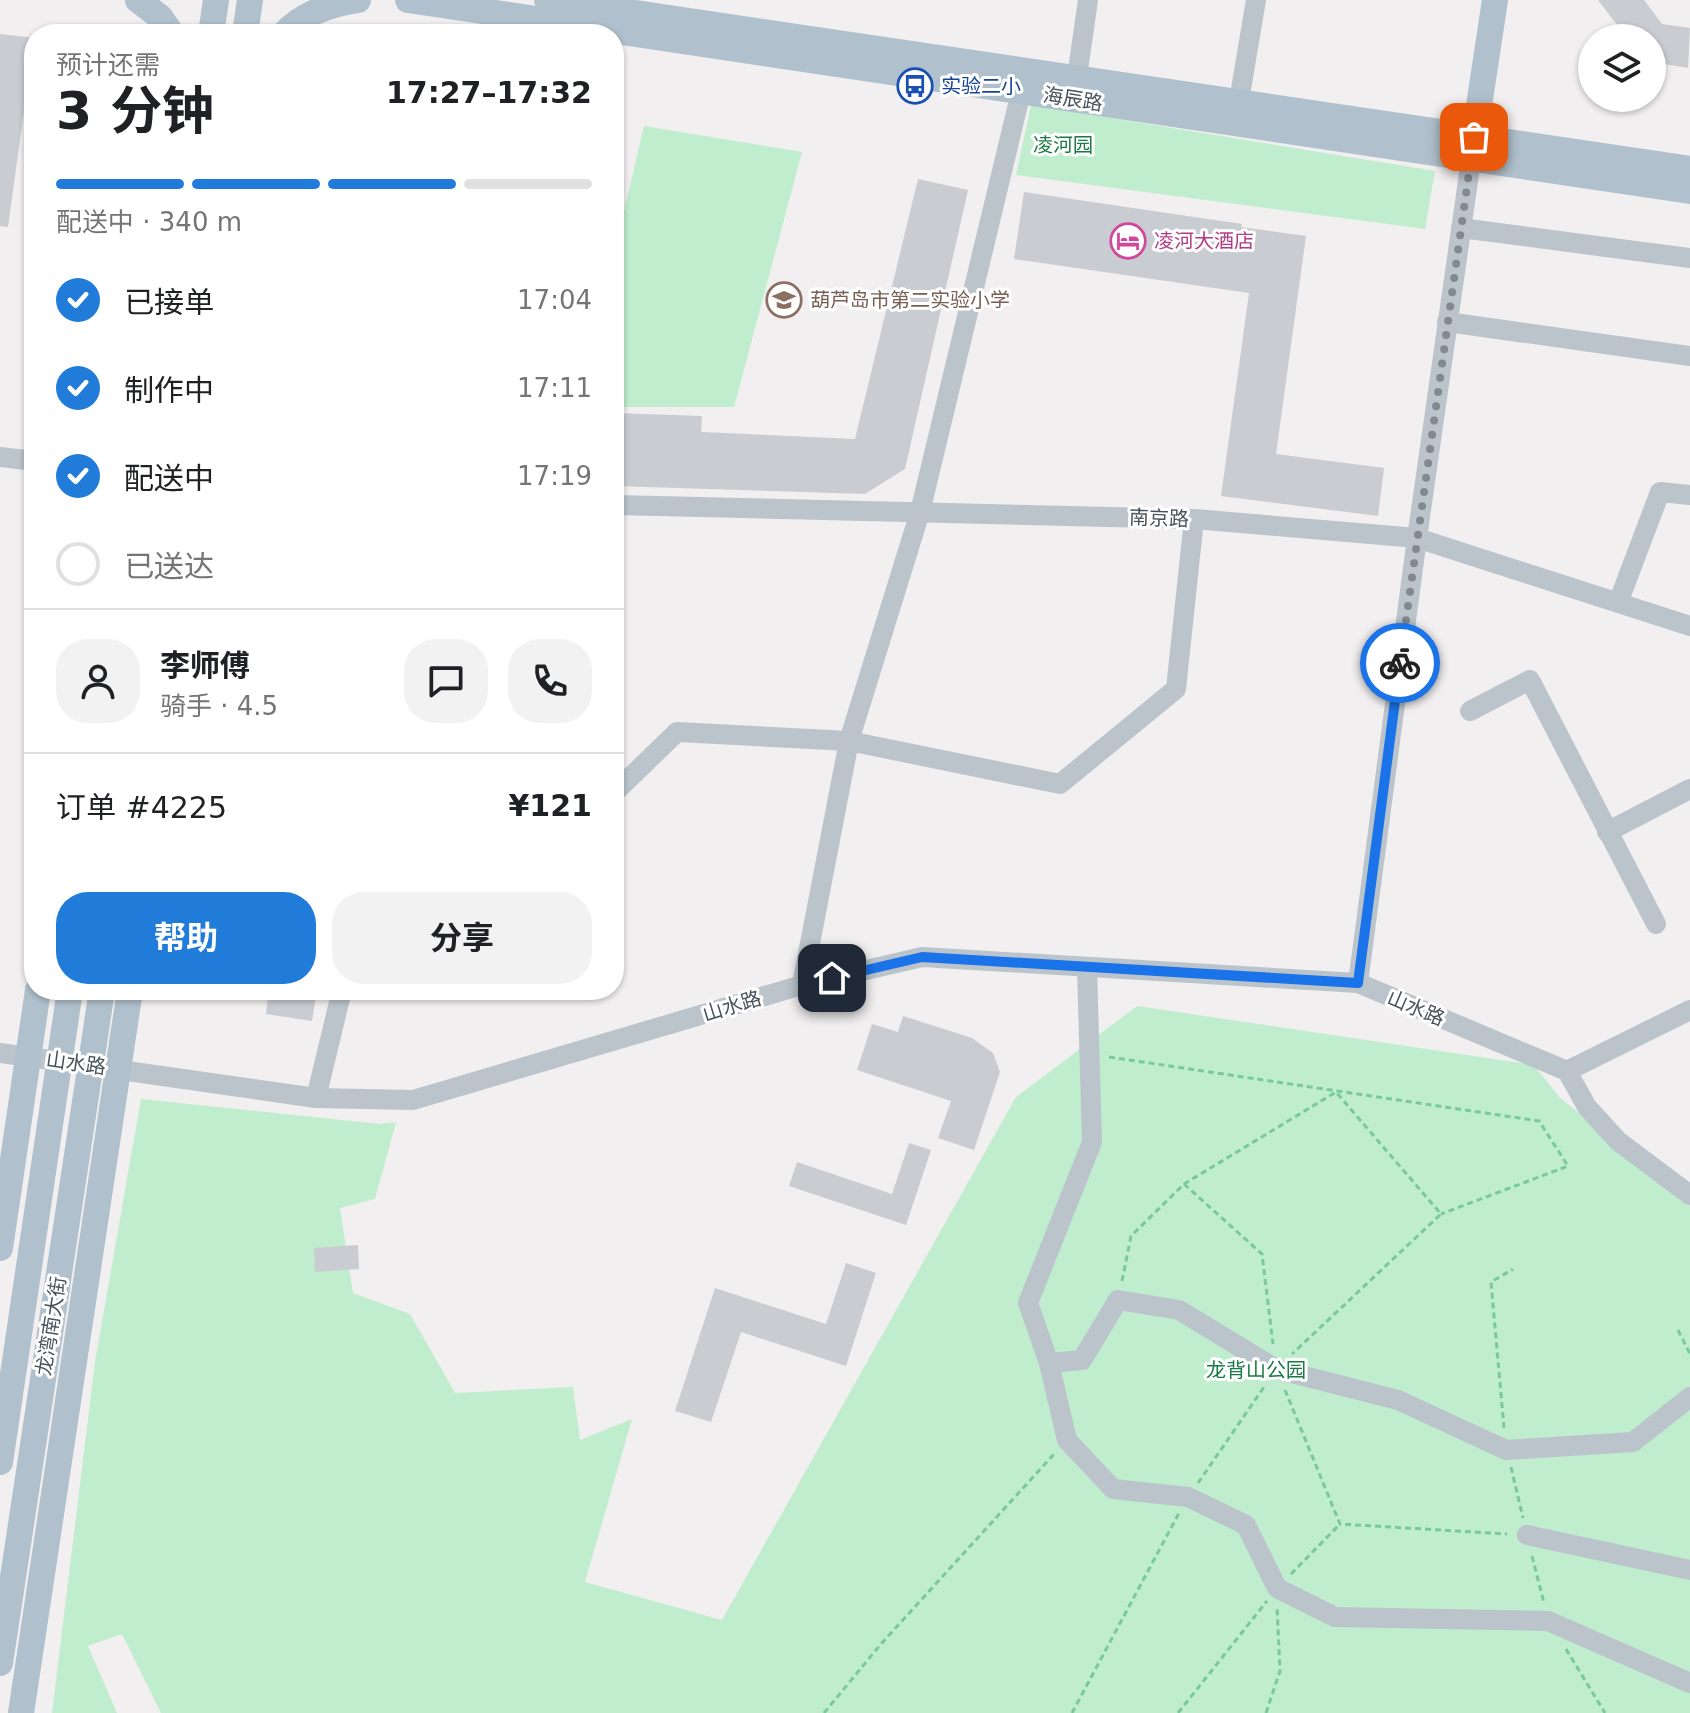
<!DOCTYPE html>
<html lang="zh">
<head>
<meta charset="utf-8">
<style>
  body { margin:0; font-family:"DejaVu Sans","Noto Sans SC",sans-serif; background:#f2f2f2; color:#202124; height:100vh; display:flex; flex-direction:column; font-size:30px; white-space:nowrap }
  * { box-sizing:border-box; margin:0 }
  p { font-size:26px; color:#757577 }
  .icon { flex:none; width:44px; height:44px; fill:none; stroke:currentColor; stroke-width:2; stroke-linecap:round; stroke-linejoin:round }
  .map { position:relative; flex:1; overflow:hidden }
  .sheet { position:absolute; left:24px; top:24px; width:600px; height:976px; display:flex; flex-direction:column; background:#fff; border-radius:32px; box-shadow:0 2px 6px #0004 }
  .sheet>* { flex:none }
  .buttons { position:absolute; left:1578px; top:24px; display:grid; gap:16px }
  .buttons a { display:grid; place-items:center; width:88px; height:88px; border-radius:50%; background:#fff; box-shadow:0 2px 6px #0004; font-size:40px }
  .pin { position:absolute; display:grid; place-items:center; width:68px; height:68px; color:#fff; margin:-34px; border-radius:16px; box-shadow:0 4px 12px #0006 }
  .courier { position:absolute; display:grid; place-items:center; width:80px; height:80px; margin:-40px; border:6px solid #1a73e8; border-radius:50%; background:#fff; color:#222; box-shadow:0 2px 10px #0007 }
  .head em { font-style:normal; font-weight:700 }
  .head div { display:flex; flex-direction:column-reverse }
  .head { display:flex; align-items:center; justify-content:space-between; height:136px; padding:0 32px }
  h1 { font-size:52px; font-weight:700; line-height:60px }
  .bar { display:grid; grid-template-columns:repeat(4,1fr); gap:12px 8px; align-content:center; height:96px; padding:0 32px }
  .bar i { height:10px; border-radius:6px; background:#e0e0e0 }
  .bar .active { background:#217bd9 }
  .bar p { grid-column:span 4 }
  .line { display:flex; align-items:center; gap:20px; padding:0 32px; border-top:2px solid #e0e0e0 }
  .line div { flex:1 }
  .round { display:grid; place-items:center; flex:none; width:84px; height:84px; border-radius:32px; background:#f2f2f2 }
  ol { padding:0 32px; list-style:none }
  li { display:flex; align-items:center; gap:24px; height:88px }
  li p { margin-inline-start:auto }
  li .icon { padding:8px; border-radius:50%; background:#217bd9; color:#fff; stroke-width:4 }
  li:last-child { color:#757577 }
  li i { width:44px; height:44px; border:4px solid #e0e0e0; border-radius:50% }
  .primary-button { display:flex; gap:16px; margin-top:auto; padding:16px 32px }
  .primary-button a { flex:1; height:92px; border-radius:32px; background:#217bd9; color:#fff; font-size:32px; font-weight:700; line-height:92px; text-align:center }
  .primary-button a+a { background:#f2f2f2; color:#202124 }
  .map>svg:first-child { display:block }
</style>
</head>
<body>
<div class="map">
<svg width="1690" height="1713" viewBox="0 0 1690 1713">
  <rect width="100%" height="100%" fill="#f1efef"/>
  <g fill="#bfedce">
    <polygon points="1031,105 1435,171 1425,229 1016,175"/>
    <polygon points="644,126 802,152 734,407 614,407 614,254"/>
    <polygon points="1137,1006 1534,1065 1559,1097 1690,1202 1690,1713 161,1713 122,1634 88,1646 117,1713 52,1713 95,1362 141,1099 380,1124 396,1122 375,1199 340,1208 353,1293 410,1314 455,1393 573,1387 580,1440 632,1419 585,1582 722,1620 1016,1097"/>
  </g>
  <g fill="#c9ccd1">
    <polygon points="1598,0 1644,0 1662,24 1690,28 1688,68 1652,62 1652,38 1627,38"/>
    <polygon points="0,34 34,38 8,227 0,226"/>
    <polygon points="918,179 968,190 905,469 865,494 614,486 614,413 702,416 701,432 855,439"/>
    <polygon points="1024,192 1242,224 1241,227 1306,236 1276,454 1384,468 1378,516 1221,496 1249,293 1014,259"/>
    <polygon points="269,990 317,990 312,1021 266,1014"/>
    <polygon points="903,1016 972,1038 993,1053 1000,1072 974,1150 938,1138 951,1101 857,1070 872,1024 898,1032"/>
    <polygon points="909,1143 931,1150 906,1225 789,1186 797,1162 892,1194"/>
    <polygon points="358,1245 359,1269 315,1272 314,1248"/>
    <polygon points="846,1263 876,1273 846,1366 741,1332 711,1422 675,1411 715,1288 826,1324"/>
  </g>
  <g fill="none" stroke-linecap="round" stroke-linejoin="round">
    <g stroke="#79c99d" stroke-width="3" stroke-dasharray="6 4" stroke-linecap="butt">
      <polyline points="1109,1057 1539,1121 1568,1166 1441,1214"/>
      <polyline points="1184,1184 1262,1254 1273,1344"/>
      <polyline points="1122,1281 1131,1236 1184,1184 1336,1092 1441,1214 1292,1354"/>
      <polyline points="1678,1330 1690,1354"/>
      <polyline points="1285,1390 1340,1524 1507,1534"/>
      <polyline points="1504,1428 1491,1282 1513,1269"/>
      <polyline points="1511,1467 1523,1518"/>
      <polyline points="1198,1483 1266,1384"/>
      <polyline points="1532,1556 1544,1603"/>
      <polyline points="1291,1574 1339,1525"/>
      <polyline points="1566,1649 1605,1713"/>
      <polyline points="824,1713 881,1644 1055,1453"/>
      <polyline points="1072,1713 1179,1513"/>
      <polyline points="1178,1713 1267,1601"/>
      <polyline points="1266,1713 1280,1671 1277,1607"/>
    </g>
    <g stroke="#bbc4cb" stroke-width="20">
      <polyline points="1077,77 1088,0"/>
      <polyline points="1239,101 1256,0"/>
      <polyline points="1461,228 1690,258"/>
      <polyline points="1447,322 1690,356"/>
      <polyline points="0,457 34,461"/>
      <polyline points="614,505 1194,519 1417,538 1690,626"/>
      <polyline points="1618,603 1660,492 1690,495"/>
      <polyline points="1470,711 1530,680 1656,924"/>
      <polyline points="614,793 677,732 849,741 1060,784 1176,689 1194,519"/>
      <polyline points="1607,832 1690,789"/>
      <polyline points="1087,967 1092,1142 1028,1303 1049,1363 1067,1440 1113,1489 1188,1497 1246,1525 1277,1588 1335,1617 1548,1621 1690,1683"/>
      <polyline points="1358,983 1417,538 1471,160"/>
      <polyline points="802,985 849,741 920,512 1021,92"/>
      <polyline points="0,1053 316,1098 413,1100 802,985 922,957 1358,983 1567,1071 1587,1107 1618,1141 1690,1195"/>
      <polyline points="1567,1071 1690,1010"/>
      <polyline points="316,1098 342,990"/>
      <polyline points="1049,1363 1082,1360 1118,1300 1179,1310 1276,1369 1398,1400 1506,1450 1633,1442 1690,1397"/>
      <polyline points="1527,1535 1690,1570"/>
    </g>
    <g stroke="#b0c0cc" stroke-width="26">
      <polyline points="138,0 160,17 172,34"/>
      <polyline points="408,0 1690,191"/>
      <polyline points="547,0 1690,169"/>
      <polyline points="211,34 216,0"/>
      <polyline points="245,34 250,0"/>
      <path d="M 284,34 C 303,13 332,4 358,0"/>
      <polyline points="1472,152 1495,0"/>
      <polyline points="0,1248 38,990"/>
      <polyline points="0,1462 70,990"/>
      <polyline points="0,1663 102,990"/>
      <polyline points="21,1713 130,990"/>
    </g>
  </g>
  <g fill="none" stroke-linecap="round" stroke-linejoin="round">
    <polyline stroke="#838a8f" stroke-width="8" stroke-dasharray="0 14.4" points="1400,663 1474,137"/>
    <polyline stroke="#1a73e8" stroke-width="10" points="832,978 922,957 1358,983 1400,663"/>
  </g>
  <defs>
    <symbol id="bus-ring" viewBox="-11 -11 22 22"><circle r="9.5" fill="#fff" stroke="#1a4fb4" stroke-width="1.5"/><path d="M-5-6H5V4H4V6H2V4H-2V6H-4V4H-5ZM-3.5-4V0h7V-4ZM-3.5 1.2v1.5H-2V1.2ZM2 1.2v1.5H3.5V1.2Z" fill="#1a4fb4"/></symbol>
    <symbol id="hotel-ring" viewBox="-11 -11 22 22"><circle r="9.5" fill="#fff" stroke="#d1479c" stroke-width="1.5"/><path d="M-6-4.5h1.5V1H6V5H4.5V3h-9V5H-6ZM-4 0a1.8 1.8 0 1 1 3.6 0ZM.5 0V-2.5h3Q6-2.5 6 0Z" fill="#d1479c"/></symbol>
    <symbol id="school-ring" viewBox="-11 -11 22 22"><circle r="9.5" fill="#fff" stroke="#8d6e63" stroke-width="1.5"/><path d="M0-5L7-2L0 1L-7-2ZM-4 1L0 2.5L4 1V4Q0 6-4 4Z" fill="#8d6e63"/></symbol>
  </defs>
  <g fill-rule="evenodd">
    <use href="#bus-ring" x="895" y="66" width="40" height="40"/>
    <use href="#hotel-ring" x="1108" y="221" width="40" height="40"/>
    <use href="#school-ring" x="764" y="280" width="40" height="40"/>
  </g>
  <g text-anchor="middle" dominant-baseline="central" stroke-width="6" stroke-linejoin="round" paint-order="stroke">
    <g font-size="20" fill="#164399" stroke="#fff" text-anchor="start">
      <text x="941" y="86">实验二小</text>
    </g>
    <g font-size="20" fill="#48535b" stroke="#fff">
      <text transform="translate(1073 99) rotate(9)">海辰路</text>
      <text transform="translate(1159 518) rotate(2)">南京路</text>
      <text transform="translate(732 1006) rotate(-17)">山水路</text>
      <text transform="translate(1416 1008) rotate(23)">山水路</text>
      <text transform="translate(76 1063) rotate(8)">山水路</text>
      <text transform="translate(51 1326) rotate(-81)">龙湾南大街</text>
    </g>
    <g font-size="20" fill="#1b7a45" stroke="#fff">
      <text x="1063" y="145">凌河园</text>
      <text x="1256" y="1370">龙背山公园</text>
    </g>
    <g font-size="20" fill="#b23c85" stroke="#fff" text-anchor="start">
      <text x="1154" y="241">凌河大酒店</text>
    </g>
    <g font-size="20" fill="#785e54" stroke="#fff" text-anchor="start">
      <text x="810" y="300">葫芦岛市第二实验小学</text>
    </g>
  </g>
</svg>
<div class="buttons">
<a><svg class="icon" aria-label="layers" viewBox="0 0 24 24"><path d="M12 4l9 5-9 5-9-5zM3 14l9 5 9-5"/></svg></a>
</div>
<div class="pin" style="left:1474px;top:137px;background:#ea580c"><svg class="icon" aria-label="bag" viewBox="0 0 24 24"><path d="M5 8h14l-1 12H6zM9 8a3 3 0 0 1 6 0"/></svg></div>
<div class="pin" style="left:832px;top:978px;background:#1f2937"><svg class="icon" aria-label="home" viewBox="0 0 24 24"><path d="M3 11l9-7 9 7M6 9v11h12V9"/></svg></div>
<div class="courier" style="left:1400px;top:663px"><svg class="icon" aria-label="bike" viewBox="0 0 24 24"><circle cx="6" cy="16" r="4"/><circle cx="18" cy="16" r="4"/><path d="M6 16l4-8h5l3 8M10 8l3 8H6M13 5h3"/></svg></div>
<section class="sheet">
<div class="head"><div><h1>3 分钟</h1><p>预计还需</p></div><em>17:27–17:32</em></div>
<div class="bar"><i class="active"></i><i class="active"></i><i class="active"></i><i></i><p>配送中 · 340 m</p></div>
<ol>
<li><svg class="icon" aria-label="check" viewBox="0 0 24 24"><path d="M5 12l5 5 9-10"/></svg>已接单<p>17:04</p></li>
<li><svg class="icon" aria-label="check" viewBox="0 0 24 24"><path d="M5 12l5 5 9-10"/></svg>制作中<p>17:11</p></li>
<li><svg class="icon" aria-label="check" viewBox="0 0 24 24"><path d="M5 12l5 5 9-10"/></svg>配送中<p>17:19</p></li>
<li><i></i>已送达</li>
</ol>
<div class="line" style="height:144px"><a class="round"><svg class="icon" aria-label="person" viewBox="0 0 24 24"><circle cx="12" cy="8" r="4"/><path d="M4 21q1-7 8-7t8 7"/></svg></a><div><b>李师傅</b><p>骑手 · 4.5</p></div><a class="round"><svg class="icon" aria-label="chat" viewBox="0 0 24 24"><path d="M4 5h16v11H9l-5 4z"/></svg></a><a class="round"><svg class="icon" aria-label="phone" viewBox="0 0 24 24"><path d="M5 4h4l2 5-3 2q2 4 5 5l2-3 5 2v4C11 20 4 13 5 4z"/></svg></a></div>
<div class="line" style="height:104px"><div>订单 #4225</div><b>¥121</b></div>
<div class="primary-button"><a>帮助</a><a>分享</a></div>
</section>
</div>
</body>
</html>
